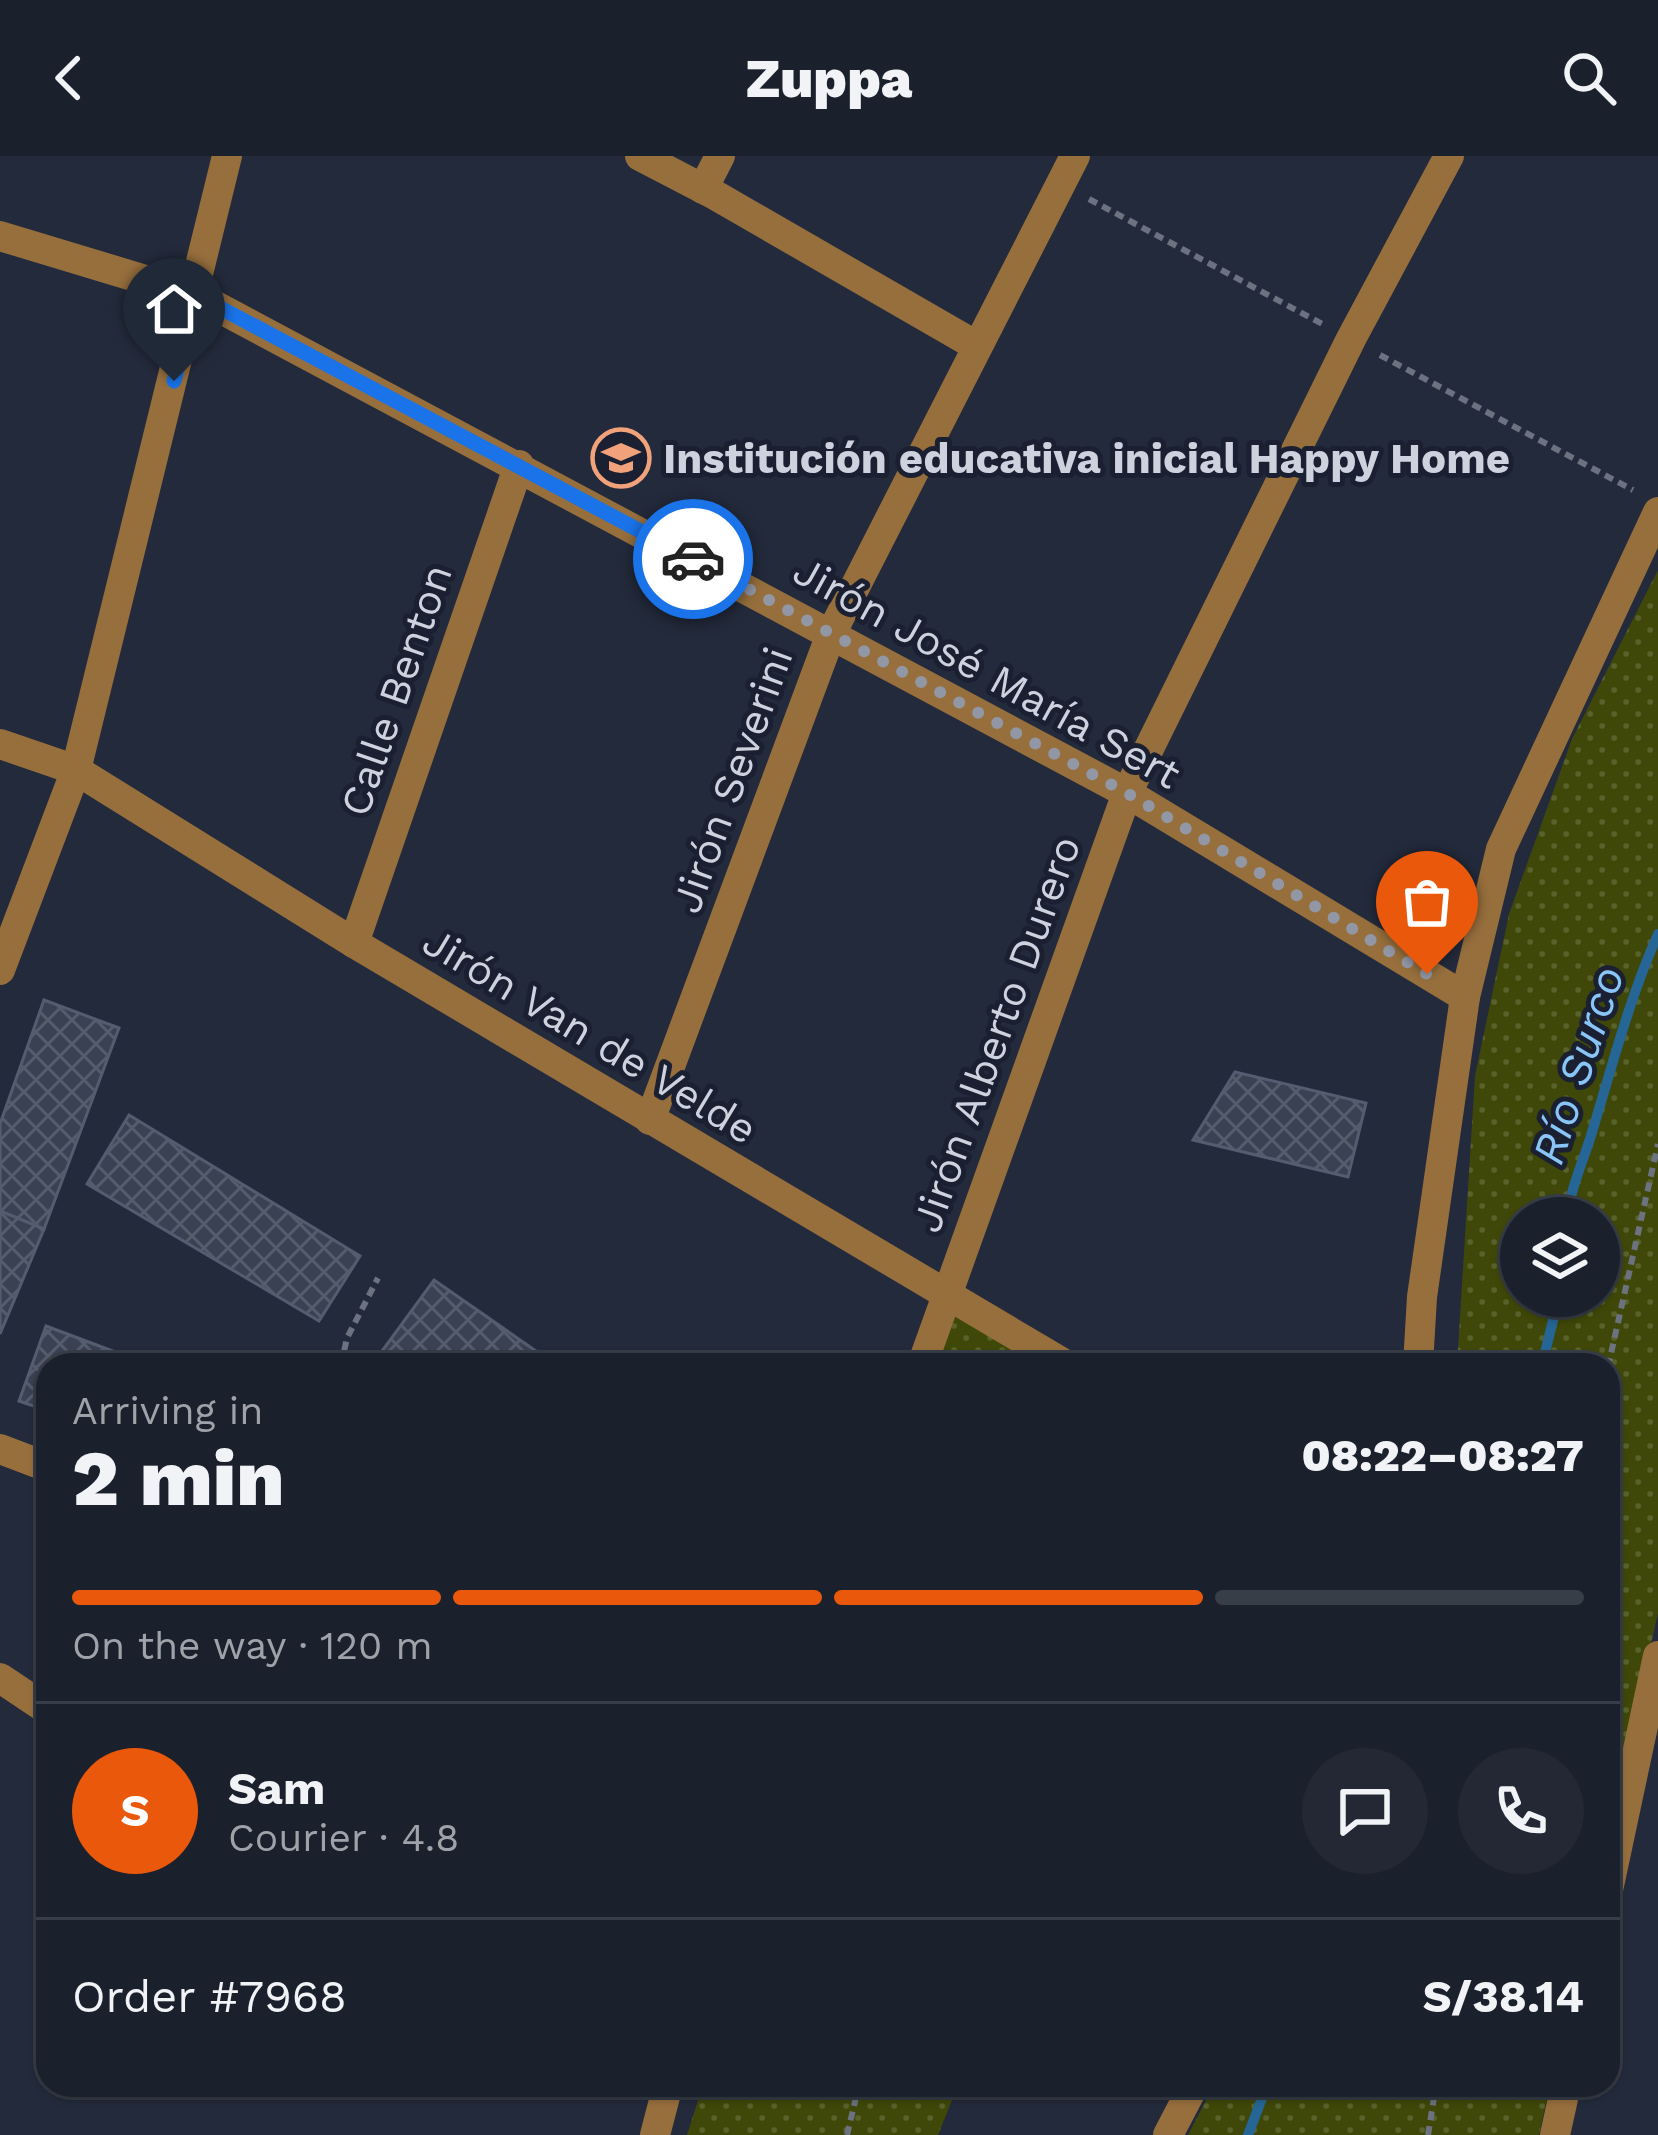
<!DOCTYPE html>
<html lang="en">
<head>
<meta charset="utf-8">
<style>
  body { margin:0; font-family:"Work Sans",sans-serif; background:#232834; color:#f1f3f6; height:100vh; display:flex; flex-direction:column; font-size:45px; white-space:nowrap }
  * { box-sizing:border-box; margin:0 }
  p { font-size:39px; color:#9fa3a9 }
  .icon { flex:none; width:66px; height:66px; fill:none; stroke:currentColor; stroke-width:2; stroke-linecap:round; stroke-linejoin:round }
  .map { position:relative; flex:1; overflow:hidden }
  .details { position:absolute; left:36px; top:1197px; width:1584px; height:744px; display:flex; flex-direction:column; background:#1a202c; border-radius:36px; box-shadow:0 3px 9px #0004,0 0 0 3px #383e48 }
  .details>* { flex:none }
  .fabs { position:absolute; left:1500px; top:1041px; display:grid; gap:24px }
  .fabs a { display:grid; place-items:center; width:120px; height:120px; border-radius:50%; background:#1a202c; box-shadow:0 3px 9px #0004,0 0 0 3px #383e48; font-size:60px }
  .pin { position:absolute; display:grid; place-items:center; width:102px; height:102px; color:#fff; margin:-123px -51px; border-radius:50% 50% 50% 0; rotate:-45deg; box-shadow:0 0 12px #0007 }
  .pin .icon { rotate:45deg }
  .courier { position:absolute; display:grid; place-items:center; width:120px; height:120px; margin:-60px; border:9px solid #1a73e8; border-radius:50%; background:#fff; color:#222; box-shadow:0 3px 15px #0007 }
  .overview em { font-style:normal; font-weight:800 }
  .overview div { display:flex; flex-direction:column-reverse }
  .overview { display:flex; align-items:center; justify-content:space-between; height:204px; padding:0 36px }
  h1 { font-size:78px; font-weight:800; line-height:90px }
  .bar { display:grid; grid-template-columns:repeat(4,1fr); gap:18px 12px; align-content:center; height:144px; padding:0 36px }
  .bar i { height:15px; border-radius:9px; background:#383e48 }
  .bar .current { background:#ea580c }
  .bar p { grid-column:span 4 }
  .line { display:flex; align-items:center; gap:30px; padding:0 36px; border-top:3px solid #383e48 }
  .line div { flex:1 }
  .round { display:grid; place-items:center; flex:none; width:126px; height:126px; border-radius:63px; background:#232834 }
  header { display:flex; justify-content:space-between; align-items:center; height:156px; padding:0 36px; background:#1a202c; font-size:54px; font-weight:800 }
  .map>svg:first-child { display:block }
</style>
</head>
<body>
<header><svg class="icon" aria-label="back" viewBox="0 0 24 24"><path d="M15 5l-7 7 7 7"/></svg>Zuppa<svg class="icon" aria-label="search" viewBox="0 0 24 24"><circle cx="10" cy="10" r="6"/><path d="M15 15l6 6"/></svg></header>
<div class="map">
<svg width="1658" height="1979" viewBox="0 0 1658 1979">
  <defs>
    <pattern id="park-dots" width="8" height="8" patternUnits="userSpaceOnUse" patternTransform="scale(3)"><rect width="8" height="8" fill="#3f4808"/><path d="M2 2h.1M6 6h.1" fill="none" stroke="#5a622c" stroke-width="1.8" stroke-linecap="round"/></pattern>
    <pattern id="building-cross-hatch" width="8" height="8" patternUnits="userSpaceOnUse" patternTransform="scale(3)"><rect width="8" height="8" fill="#3a4153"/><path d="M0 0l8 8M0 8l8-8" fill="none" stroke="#555c6b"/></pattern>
  </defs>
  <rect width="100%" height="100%" fill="#232a3b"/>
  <g fill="url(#park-dots)" fill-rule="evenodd">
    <path d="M 1658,414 L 1658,1457 L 1608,1677 L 1608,1209 L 1457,1209 L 1475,920 L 1509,758 L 1572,583 ZM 1521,1062 L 1599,1062 L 1599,1140 L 1521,1140 Z"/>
    <polygon points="955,1154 1035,1209 937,1209"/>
    <polygon points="703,1929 958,1929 938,1979 687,1979"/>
    <polygon points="1214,1929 1550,1929 1539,1979 1188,1979"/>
  </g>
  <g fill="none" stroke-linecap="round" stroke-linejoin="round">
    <g stroke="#256696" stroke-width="10">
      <path d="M 1567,1062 C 1571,1030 1584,1004 1593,973 C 1613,907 1630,841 1658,778"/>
      <polyline points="1542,1209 1559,1140"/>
      <polyline points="1248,1979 1267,1929"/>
    </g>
  </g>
  <g fill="url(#building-cross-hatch)" stroke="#545c70" stroke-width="3">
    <polygon points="44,844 119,872 44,1073 0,1055 0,968"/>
    <polygon points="1235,916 1366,947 1348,1021 1193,984"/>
    <polygon points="129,959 360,1100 319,1165 87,1028"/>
    <polygon points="0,1055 44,1073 0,1178"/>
    <polygon points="434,1124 556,1209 387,1209 377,1202"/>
    <polygon points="46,1170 150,1209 48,1209 48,1255 19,1245"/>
  </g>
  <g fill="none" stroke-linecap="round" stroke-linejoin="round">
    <g stroke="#6d7281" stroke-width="6" stroke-dasharray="9 6" stroke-linecap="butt">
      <polyline points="1089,43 1326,170"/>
      <polyline points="1380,199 1633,334"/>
      <polyline points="963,1195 967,1209"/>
      <polyline points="231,1208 233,1209"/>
      <polyline points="341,1209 347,1182 378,1122"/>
      <polyline points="1608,1211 1658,988"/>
      <polyline points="847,1979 859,1929"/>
      <polyline points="1428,1979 1436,1929"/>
    </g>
    <g stroke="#976f3d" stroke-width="30">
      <polyline points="640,0 715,39 975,189"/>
      <polyline points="703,33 720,0"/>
      <polyline points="0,80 195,139 1127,637 1465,841"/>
      <polyline points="0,588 76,614 354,787 1066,1209"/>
      <polyline points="354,787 519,309"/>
      <polyline points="0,814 76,614 227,0"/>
      <polyline points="650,964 831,478 1075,0"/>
      <polyline points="922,1209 1127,637 1351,183 1449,0"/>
      <polyline points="1418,1209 1422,1141 1465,841 1501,693 1658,356"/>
      <polyline points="0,1293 37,1307"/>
      <polyline points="0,1522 48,1554"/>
      <polyline points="1608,1734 1658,1500"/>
      <polyline points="655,1979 668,1929"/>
      <polyline points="1168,1979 1194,1929"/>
      <polyline points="1555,1979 1566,1929"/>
    </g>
  </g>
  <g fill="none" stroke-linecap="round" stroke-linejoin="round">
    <polyline stroke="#9297a5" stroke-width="12" stroke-dasharray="0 21.6" points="693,403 1127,637 1427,818"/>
    <polyline stroke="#1a73e8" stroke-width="15" points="174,225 196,139 693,403"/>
  </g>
  <defs>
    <symbol id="school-ring" viewBox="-11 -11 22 22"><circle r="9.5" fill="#1a2031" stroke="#f1a27b" stroke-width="1.5"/><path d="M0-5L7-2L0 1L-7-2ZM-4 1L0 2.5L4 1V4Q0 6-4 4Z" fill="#f1a27b"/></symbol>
  </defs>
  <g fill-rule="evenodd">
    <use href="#school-ring" x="588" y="269" width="66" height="66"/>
  </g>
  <g text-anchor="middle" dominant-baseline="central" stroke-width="10" stroke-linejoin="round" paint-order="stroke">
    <g font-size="42" font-weight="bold" fill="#ced2de" stroke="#1a2031" text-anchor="start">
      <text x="663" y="302">Institución educativa inicial Happy Home</text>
    </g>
    <g font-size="42" fill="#ced2de" stroke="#1a2031">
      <text transform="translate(987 516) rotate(29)">Jirón José María Sert</text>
      <text transform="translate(396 534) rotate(-71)">Calle Benton</text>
      <text transform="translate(732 624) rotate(-70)">Jirón Severini</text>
      <text transform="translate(996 878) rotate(-70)">Jirón Alberto Durero</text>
      <text transform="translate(590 879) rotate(31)">Jirón Van de Velde</text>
    </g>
    <g font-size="45" font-style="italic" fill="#89c5f7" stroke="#1a2031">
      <text transform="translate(1578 909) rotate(-72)">Río Surco</text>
    </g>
  </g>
</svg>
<div class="fabs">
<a><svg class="icon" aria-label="layers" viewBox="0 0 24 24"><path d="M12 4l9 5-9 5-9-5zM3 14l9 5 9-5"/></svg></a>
</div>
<div class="pin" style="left:1427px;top:818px;background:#ea580c"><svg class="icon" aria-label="bag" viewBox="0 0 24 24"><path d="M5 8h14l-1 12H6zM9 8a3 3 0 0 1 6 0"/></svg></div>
<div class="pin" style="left:174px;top:225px;background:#1f2937"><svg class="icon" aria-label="home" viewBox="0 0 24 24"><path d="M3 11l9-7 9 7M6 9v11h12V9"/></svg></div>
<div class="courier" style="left:693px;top:403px"><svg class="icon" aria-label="car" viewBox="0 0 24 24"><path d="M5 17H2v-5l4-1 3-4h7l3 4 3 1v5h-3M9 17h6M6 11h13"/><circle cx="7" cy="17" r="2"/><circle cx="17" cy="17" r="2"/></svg></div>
<section class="details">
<div class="overview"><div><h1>2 min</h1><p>Arriving in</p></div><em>08:22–08:27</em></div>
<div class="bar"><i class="current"></i><i class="current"></i><i class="current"></i><i></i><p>On the way · 120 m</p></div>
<div class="line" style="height:216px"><b class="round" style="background:#ea580c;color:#fff">S</b><div><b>Sam</b><p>Courier · 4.8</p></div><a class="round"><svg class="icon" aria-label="chat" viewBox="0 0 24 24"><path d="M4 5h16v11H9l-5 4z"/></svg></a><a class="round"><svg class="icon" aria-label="phone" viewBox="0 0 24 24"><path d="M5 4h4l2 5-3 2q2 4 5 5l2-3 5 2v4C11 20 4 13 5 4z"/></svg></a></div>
<div class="line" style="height:156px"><div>Order #7968</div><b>S/38.14</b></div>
</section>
</div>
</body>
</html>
